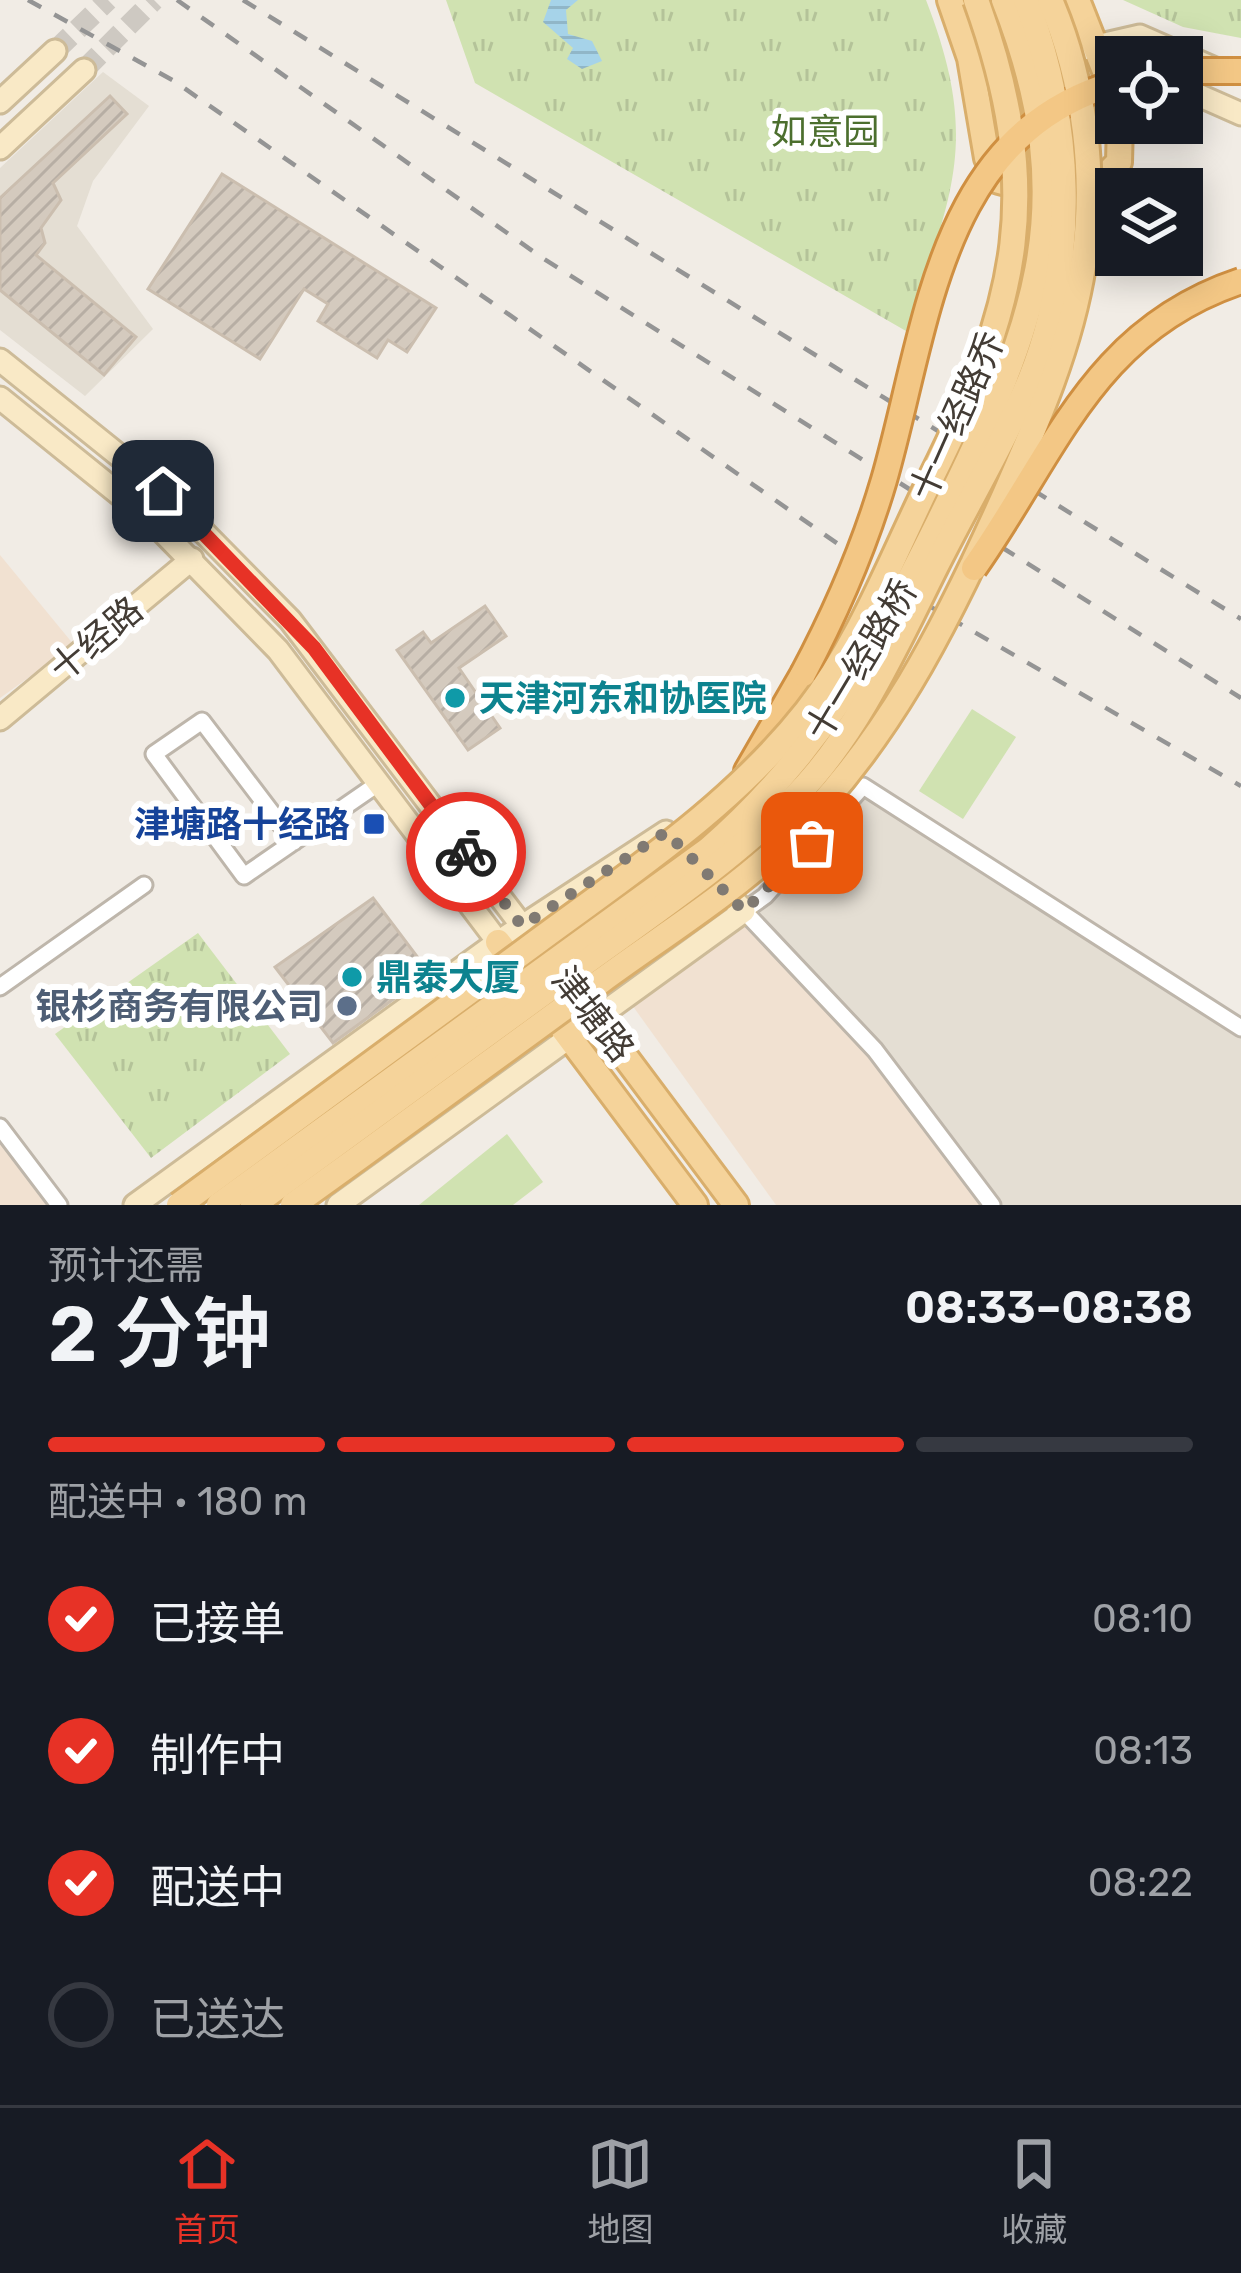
<!DOCTYPE html>
<html lang="zh">
<head>
<meta charset="utf-8">
<style>
  body { margin:0; font-family:Rubik,"Noto Sans SC",sans-serif; background:#20242c; color:#f1f3f6; height:100vh; display:flex; flex-direction:column; font-size:45px; white-space:nowrap }
  * { box-sizing:border-box; margin:0 }
  p { font-size:39px; color:#9ea1a6 }
  .icon { flex:none; width:66px; height:66px; fill:none; stroke:currentColor; stroke-width:2; stroke-linecap:round; stroke-linejoin:round }
  .map { position:relative; height:1205px; overflow:hidden }
  .side { display:flex; flex-direction:column; background:#171b24; flex:1 }
  .side>* { flex:none }
  .tools { position:absolute; left:1095px; top:36px; display:grid; gap:24px }
  .tools a { display:grid; place-items:center; width:108px; height:108px; border-radius:0px; background:#171b24; box-shadow:0 6px 30px #0003; font-size:60px }
  .pin { position:absolute; display:grid; place-items:center; width:102px; height:102px; color:#fff; margin:-51px; border-radius:24px; box-shadow:0 6px 18px #0006 }
  .courier { position:absolute; display:grid; place-items:center; width:120px; height:120px; margin:-60px; border:9px solid #e73226; border-radius:50%; background:#fff; color:#222; box-shadow:0 3px 15px #0007 }
  .headline em { font-style:normal; font-weight:600 }
  .headline div { display:flex; flex-direction:column-reverse }
  .headline { display:flex; align-items:center; justify-content:space-between; height:204px; padding:0 48px }
  h1 { font-size:78px; font-weight:600; line-height:90px }
  .bar { display:grid; grid-template-columns:repeat(4,1fr); gap:18px 12px; align-content:center; height:144px; padding:0 48px }
  .bar i { height:15px; border-radius:9px; background:#363941 }
  .bar .active { background:#e73226 }
  .bar p { grid-column:span 4 }
  ol { padding:0 48px; list-style:none }
  li { display:flex; align-items:center; gap:36px; height:132px }
  li p { margin-inline-start:auto }
  li .icon { padding:12px; border-radius:50%; background:#e73226; color:#fff; stroke-width:4 }
  li:last-child { color:#9ea1a6 }
  li i { width:66px; height:66px; border:6px solid #363941; border-radius:50% }
  .menu { display:flex; justify-content:space-around; align-items:center; height:168px; border-top:3px solid #363941; background:#171b24; font-size:33px; color:#9ea1a6 }
  .menu a { display:grid; justify-items:center; gap:6px }
  .menu .active { color:#e73226 }
  .map>svg:first-child { display:block }
</style>
</head>
<body>
<div class="map">
<svg width="1241" height="1205" viewBox="0 0 1241 1205">
  <defs>
    <pattern id="park-tufts" width="24" height="20" patternUnits="userSpaceOnUse" patternTransform="scale(3)"><rect width="24" height="20" fill="#d0e2b1"/><path d="M3 7l-1-3M5 7V3M7 7l1-3M15 17l-1-3M17 17v-4M19 17l1-3" fill="none" stroke="#b4c399"/></pattern>
    <pattern id="water-rules" width="6" height="5" patternUnits="userSpaceOnUse" patternTransform="scale(3)"><rect width="6" height="5" fill="#a6d3e9"/><path d="M0 2.5h6" fill="none" stroke="#90b6c8"/></pattern>
    <pattern id="building-hatch" width="6" height="6" patternUnits="userSpaceOnUse" patternTransform="scale(3)"><rect width="6" height="6" fill="#d4cabe"/><path d="M-1 1l2-2M0 6l6-6M5 7l2-2" fill="none" stroke="#b7aea4"/></pattern>
  </defs>
  <rect width="100%" height="100%" fill="#f1ece5"/>
  <g fill="#e4ded3">
    <polygon points="103,72 149,106 93,181 77,226 153,329 85,396 0,330 0,168"/>
    <polygon points="867,795 1241,1035 1241,1205 981,1205 757,911"/>
  </g>
  <g fill="#f1e1d1">
    <polygon points="0,555 74,645 0,698"/>
    <polygon points="757,911 872,1053 982,1205 776,1205 632,1005"/>
    <polygon points="0,1138 46,1205 0,1205"/>
  </g>
  <g fill="url(#park-tufts)">
    <path d="M 446,0 L 926,0 C 981,142 952,194 906,331 L 475,83 Z"/>
    <polygon points="1123,0 1241,0 1241,38 1183,27"/>
    <polygon points="198,933 290,1054 151,1158 55,1034"/>
  </g>
  <g fill="#d0e2b1">
    <polygon points="972,709 1016,737 963,819 919,791"/>
    <polygon points="507,1134 543,1182 513,1205 419,1205"/>
  </g>
  <polygon fill="url(#water-rules)" points="551,0 578,0 566,10 568,34 592,41 602,61 582,69 567,59 573,48 543,22"/>
  <g fill="url(#building-hatch)" stroke="#cbbeaf" stroke-width="3">
    <polygon points="110,96 127,114 53,183 61,200 41,228 45,243 36,255 136,337 104,375 0,290 0,198"/>
    <polygon points="222,174 436,308 407,352 388,340 377,358 318,321 328,304 304,289 260,359 148,289"/>
    <polygon points="485,606 506,636 459,668 500,728 468,750 397,650 423,632 431,643"/>
    <polygon points="373,898 419,959 421,979 333,1043 275,967"/>
  </g>
  <g fill="none" stroke-linecap="round" stroke-linejoin="round">
    <g stroke="#cec9c2" stroke-width="21" stroke-dasharray="21 10" stroke-linecap="butt">
      <polyline points="55,51 108,0"/>
      <polyline points="84,70 154,0"/>
    </g>
    <defs>
      <g id="minor">
        <polyline points="294,842 202,721 154,754 244,876 379,783"/>
        <polyline points="0,987 144,885"/>
        <polyline points="0,1127 59,1205"/>
        <polyline points="992,1205 875,1050 744,911 765,896 863,786 1241,1028"/>
      </g>
      <g id="secondary">
        <polyline points="1079,50 1140,36 1213,68"/>
        <polyline points="1189,91 1241,114"/>
        <polyline points="0,102 55,51"/>
        <polyline points="0,148 84,70"/>
        <polyline points="0,360 163,491 290,620 522,926"/>
        <polyline points="0,398 150,519 278,650 498,942"/>
        <polyline points="0,719 192,559"/>
        <polyline points="135,1205 498,942 666,832 744,911 338,1205"/>
      </g>
      <g id="primary">
        <polyline points="950,0 970,58 987,158 999,181 1029,189 1078,187 1101,180 1119,162 1120,123"/>
        <polyline points="1077,0 1116,99"/>
        <polyline points="1182,89 1189,91"/>
        <polyline points="498,942 695,1205"/>
        <polyline points="570,983 736,1205"/>
      </g>
      <polyline id="trunk" points="747,771 803,674"/>
    </defs>
    <use href="#minor" stroke="#beb6ab" stroke-width="21"/>
    <use href="#secondary" stroke="#cdbb98" stroke-width="27"/>
    <use href="#primary" stroke="#d9ae6b" stroke-width="30"/>
    <use href="#trunk" stroke="#cf8f41" stroke-width="30"/>
    <use href="#minor" stroke="#fff" stroke-width="15"/>
    <use href="#secondary" stroke="#f9e9c6" stroke-width="21"/>
    <use href="#primary" stroke="#f5d39a" stroke-width="24"/>
    <use href="#trunk" stroke="#f3c785" stroke-width="24"/>
    <g stroke="#949494" stroke-width="4.5" stroke-dasharray="15 15" stroke-linecap="butt">
      <polyline points="28,0 174,81 917,599 1241,786"/>
      <polyline points="177,0 544,259 1241,698"/>
      <polyline points="243,0 1241,619"/>
    </g>
    <defs>
      <g id="primary-bridge">
        <path d="M 179,1205 C 299,1117 419,1029 538,941 C 633,871 733,805 807,711 C 860,643 893,555 931,478 C 1019,302 1045,191 976,0"/>
        <path d="M 219,1205 L 708,850 C 819,754 874,652 938,523 C 1032,333 1087,211 1004,0"/>
        <path d="M 253,1205 C 360,1127 467,1049 575,970 C 649,916 729,863 795,797 C 858,733 896,646 936,566 C 967,504 1003,444 1030,380 C 1079,259 1072,120 1026,0"/>
        <path d="M 293,1205 C 396,1131 498,1056 601,981 C 661,937 727,896 782,845 C 885,749 947,624 1004,497 C 1037,422 1070,348 1083,266 C 1097,179 1085,81 1050,0"/>
      </g>
      <g id="trunk-bridge">
        <polyline points="1182,71 1241,71"/>
        <path d="M 974,568 C 1056,452 1093,330 1241,281"/>
        <path d="M 803,674 C 836,612 864,548 884,480 C 928,328 937,135 1116,83"/>
      </g>
    </defs>
    <use href="#primary-bridge" stroke="#d9ae6b" stroke-width="30" stroke-linecap="butt"/>
    <use href="#trunk-bridge" stroke="#cf8f41" stroke-width="30" stroke-linecap="butt"/>
    <use href="#primary-bridge" stroke="#f5d39a" stroke-width="24"/>
    <use href="#trunk-bridge" stroke="#f3c785" stroke-width="24"/>
  </g>
  <g fill="none" stroke-linecap="round" stroke-linejoin="round">
    <polyline stroke="#807a73" stroke-width="12" stroke-dasharray="0 21.6" points="466,852 522,926 666,832 744,911 812,843"/>
    <polyline stroke="#e73226" stroke-width="15" points="163,491 314,648 466,852"/>
  </g>
  <g fill="#0f9aa8" stroke="#fff" stroke-width="4.5">
    <circle cx="455" cy="698" r="12"/>
    <circle cx="352" cy="977" r="12"/>
  </g>
  <rect fill="#1a4fb4" stroke="#fff" stroke-width="4.5" x="362" y="812" width="24" height="24" rx="6"/>
  <circle fill="#5c6f8a" stroke="#fff" stroke-width="4.5" cx="347" cy="1006" r="12"/>
  <g text-anchor="middle" dominant-baseline="central" stroke-width="12" stroke-linejoin="round" paint-order="stroke">
    <g font-size="36" fill="#4c6f2e" stroke="#fff">
      <text x="825" y="131">如意园</text>
    </g>
    <g font-size="36" fill="#433c35" stroke="#fff">
      <text transform="translate(957 416) rotate(-66)">十一经路乔</text>
      <text transform="translate(96 639) rotate(-40)">十经路</text>
      <text transform="translate(861 660) rotate(-59)">十一经路桥</text>
      <text transform="translate(593 1014) rotate(52)">津塘路</text>
    </g>
    <g font-size="36" font-weight="bold" fill="#0d838f" stroke="#fff" text-anchor="start">
      <text x="479" y="698">天津河东和协医院</text>
      <text x="376" y="977">鼎泰大厦</text>
    </g>
    <g font-size="36" font-weight="bold" fill="#164399" stroke="#fff" text-anchor="end">
      <text x="350" y="824">津塘路十经路</text>
    </g>
    <g font-size="36" font-weight="bold" fill="#4e5e75" stroke="#fff" text-anchor="end">
      <text x="323" y="1006">银杉商务有限公司</text>
    </g>
  </g>
</svg>
<div class="tools">
<a><svg class="icon" aria-label="locate" viewBox="0 0 24 24"><circle cx="12" cy="12" r="6"/><path d="M12 2v4M12 18v4M2 12h4M18 12h4"/></svg></a>
<a><svg class="icon" aria-label="layers" viewBox="0 0 24 24"><path d="M12 4l9 5-9 5-9-5zM3 14l9 5 9-5"/></svg></a>
</div>
<div class="pin" style="left:812px;top:843px;background:#ea580c"><svg class="icon" aria-label="bag" viewBox="0 0 24 24"><path d="M5 8h14l-1 12H6zM9 8a3 3 0 0 1 6 0"/></svg></div>
<div class="pin" style="left:163px;top:491px;background:#1f2937"><svg class="icon" aria-label="home" viewBox="0 0 24 24"><path d="M3 11l9-7 9 7M6 9v11h12V9"/></svg></div>
<div class="courier" style="left:466px;top:852px"><svg class="icon" aria-label="bike" viewBox="0 0 24 24"><circle cx="6" cy="16" r="4"/><circle cx="18" cy="16" r="4"/><path d="M6 16l4-8h5l3 8M10 8l3 8H6M13 5h3"/></svg></div>
</div>
<section class="side">
<div class="headline"><div><h1>2 分钟</h1><p>预计还需</p></div><em>08:33–08:38</em></div>
<div class="bar"><i class="active"></i><i class="active"></i><i class="active"></i><i></i><p>配送中 · 180 m</p></div>
<ol>
<li><svg class="icon" aria-label="check" viewBox="0 0 24 24"><path d="M5 12l5 5 9-10"/></svg>已接单<p>08:10</p></li>
<li><svg class="icon" aria-label="check" viewBox="0 0 24 24"><path d="M5 12l5 5 9-10"/></svg>制作中<p>08:13</p></li>
<li><svg class="icon" aria-label="check" viewBox="0 0 24 24"><path d="M5 12l5 5 9-10"/></svg>配送中<p>08:22</p></li>
<li><i></i>已送达</li>
</ol>
</section>
<nav class="menu">
<a class="active"><svg class="icon" aria-label="home" viewBox="0 0 24 24"><path d="M3 11l9-7 9 7M6 9v11h12V9"/></svg>首页</a>
<a><svg class="icon" aria-label="map" viewBox="0 0 24 24"><path d="M3 6l6-2 6 2 6-2v14l-6 2-6-2-6 2zM9 4v14M15 6v14"/></svg>地图</a>
<a><svg class="icon" aria-label="saved" viewBox="0 0 24 24"><path d="M7 4h10v16l-5-4-5 4z"/></svg>收藏</a>
</nav>
</body>
</html>
